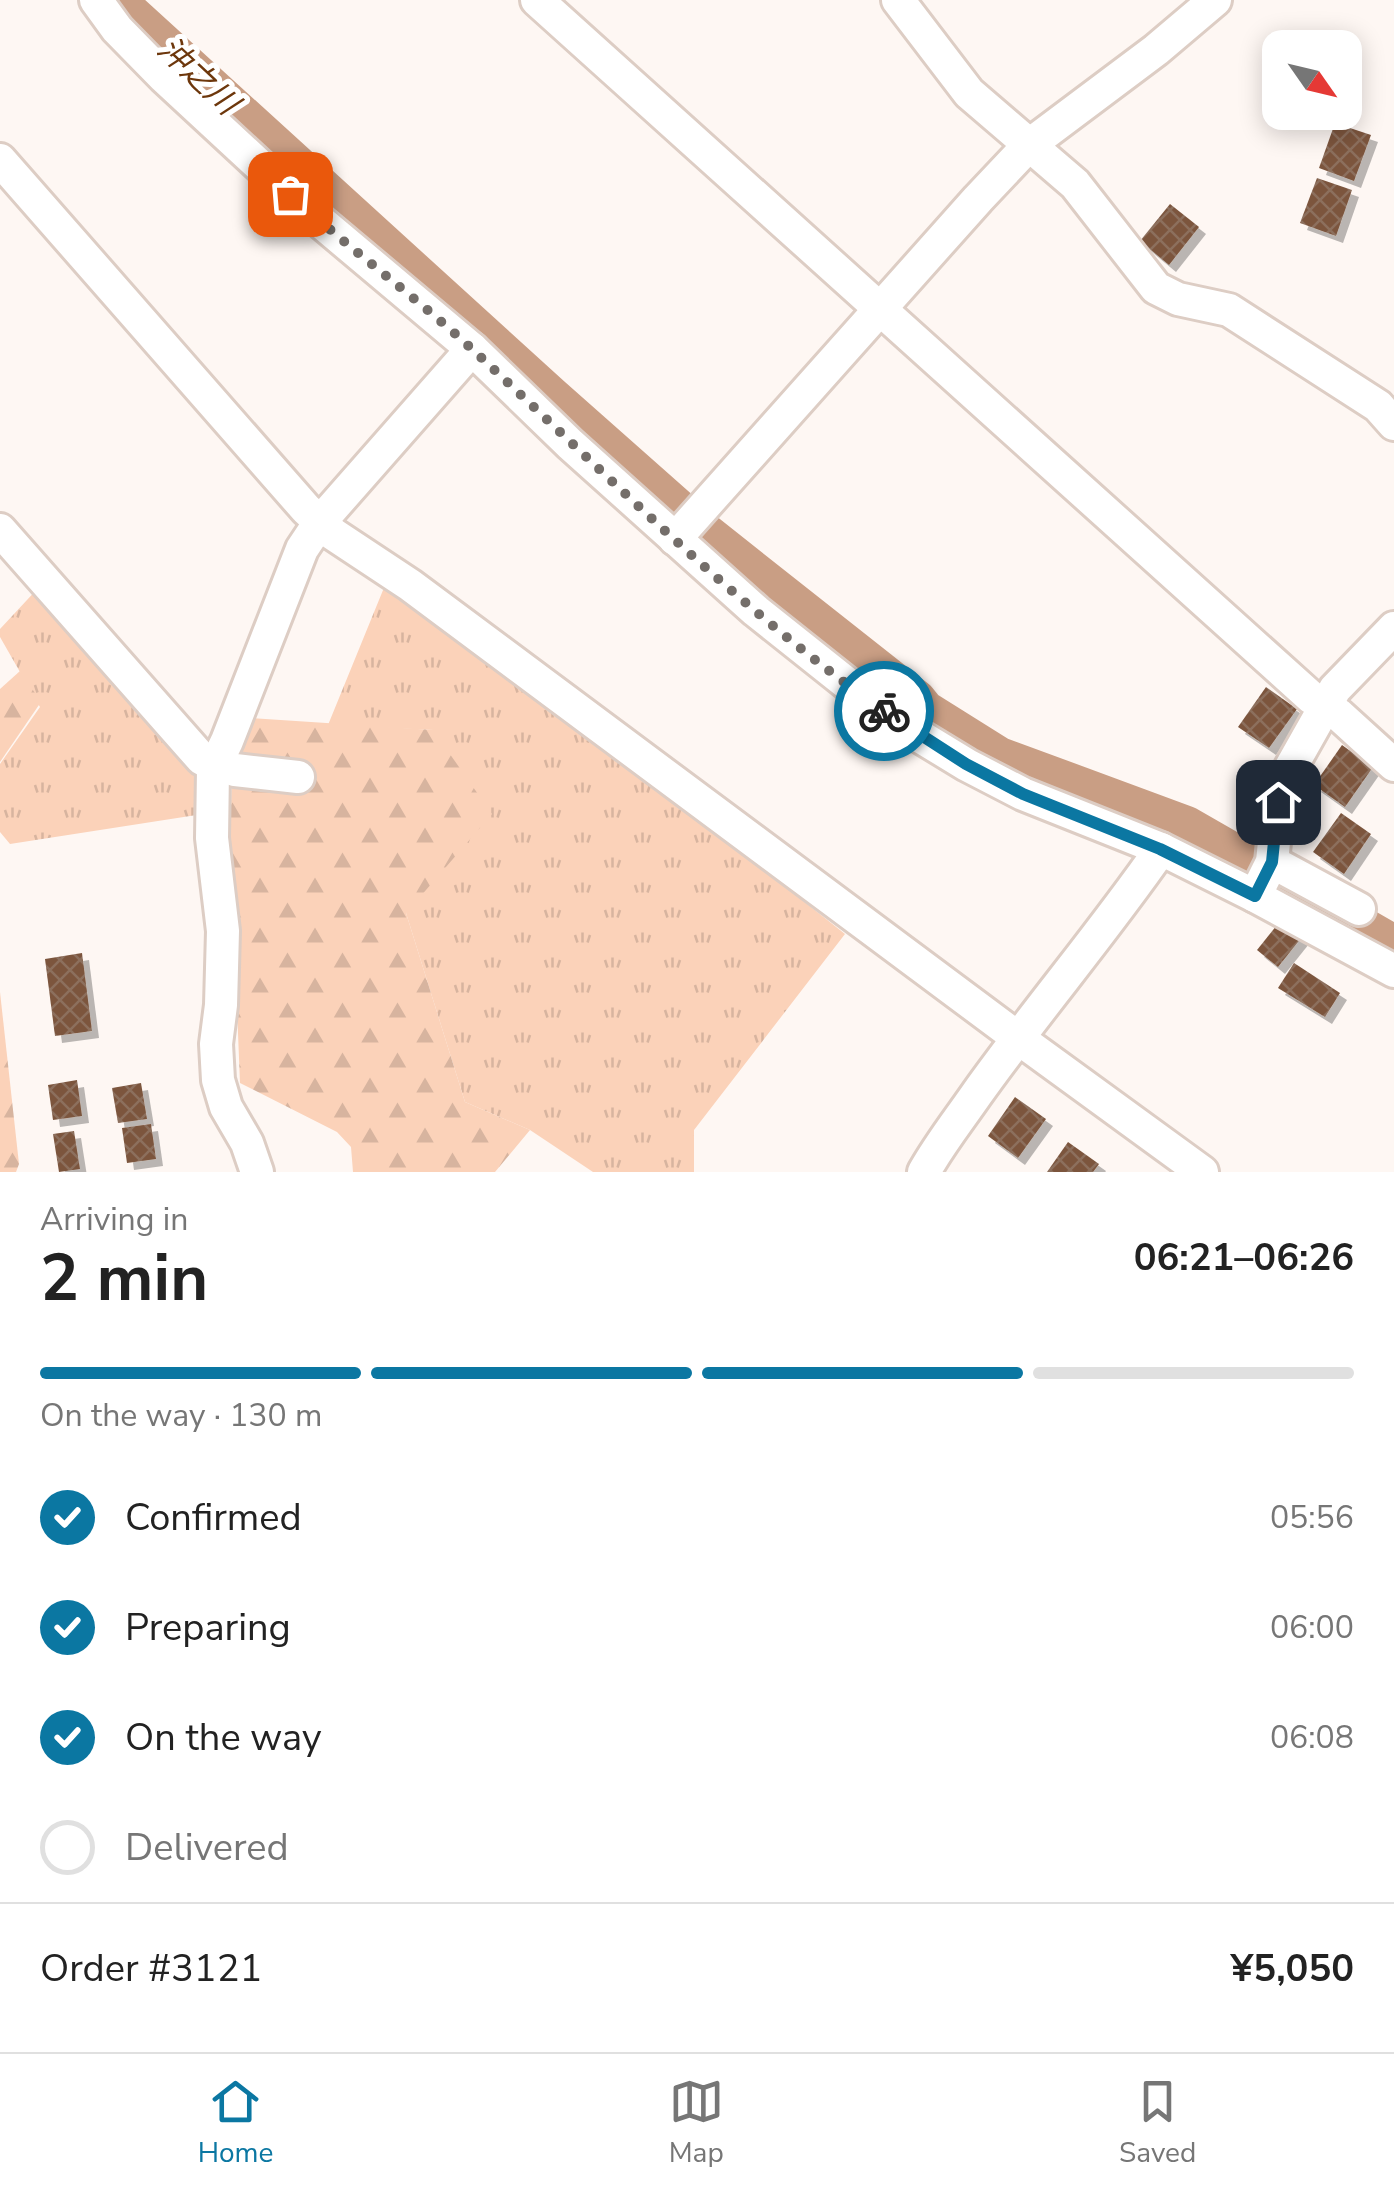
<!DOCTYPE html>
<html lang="en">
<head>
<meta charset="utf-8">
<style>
  body { margin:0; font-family:"Nunito Sans","Noto Sans JP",sans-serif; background:#f6f6f6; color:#222; height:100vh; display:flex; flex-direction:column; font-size:38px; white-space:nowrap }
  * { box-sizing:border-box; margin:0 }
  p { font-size:32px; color:#767676 }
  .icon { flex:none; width:55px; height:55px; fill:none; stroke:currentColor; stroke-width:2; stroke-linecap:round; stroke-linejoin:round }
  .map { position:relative; height:1172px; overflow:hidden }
  .panel { display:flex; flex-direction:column; background:#fff; flex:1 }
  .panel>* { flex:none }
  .needle { width:65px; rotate:124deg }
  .controls { position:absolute; left:1262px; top:30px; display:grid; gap:20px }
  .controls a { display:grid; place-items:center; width:100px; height:100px; border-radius:20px; background:#fff; box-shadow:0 5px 25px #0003; font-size:50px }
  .pin { position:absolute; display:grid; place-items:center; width:85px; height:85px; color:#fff; margin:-42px; border-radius:20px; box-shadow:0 5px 15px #0006 }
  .courier { position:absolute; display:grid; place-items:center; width:100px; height:100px; margin:-50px; border:8px solid #0b77a2; border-radius:50%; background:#fff; color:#222; box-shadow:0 2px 12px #0007 }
  .headline em { font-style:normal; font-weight:700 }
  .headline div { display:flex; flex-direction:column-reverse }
  .headline { display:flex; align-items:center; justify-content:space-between; height:170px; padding:0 40px }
  h1 { font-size:65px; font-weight:700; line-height:75px }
  .bar { display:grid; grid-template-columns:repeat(4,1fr); gap:15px 10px; align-content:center; height:120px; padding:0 40px }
  .bar i { height:12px; border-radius:8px; background:#e0e0e0 }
  .bar .on { background:#0b77a2 }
  .bar p { grid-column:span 4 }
  .line { display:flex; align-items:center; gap:25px; padding:0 40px; border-top:2px solid #e0e0e0 }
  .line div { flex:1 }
  ol { padding:0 40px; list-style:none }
  li { display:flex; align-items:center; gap:30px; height:110px }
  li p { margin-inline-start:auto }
  li .icon { padding:10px; border-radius:50%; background:#0b77a2; color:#fff; stroke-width:4 }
  li:last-child { color:#767676 }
  li i { width:55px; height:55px; border:5px solid #e0e0e0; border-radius:50% }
  .dock { display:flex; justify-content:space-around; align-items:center; height:140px; border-top:2px solid #e0e0e0; background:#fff; font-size:28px; color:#767676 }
  .dock a { display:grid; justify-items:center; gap:5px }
  .dock .on { color:#0b77a2 }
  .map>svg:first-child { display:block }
</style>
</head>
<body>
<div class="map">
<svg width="1394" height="1172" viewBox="0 0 1394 1172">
  <defs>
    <pattern id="grass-tufts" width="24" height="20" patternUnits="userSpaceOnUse" patternTransform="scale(2.5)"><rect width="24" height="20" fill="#fbd2b9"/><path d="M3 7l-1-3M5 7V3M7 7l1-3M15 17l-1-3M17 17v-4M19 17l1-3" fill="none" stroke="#d7b49f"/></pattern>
    <pattern id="forest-firs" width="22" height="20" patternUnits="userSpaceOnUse" patternTransform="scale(2.5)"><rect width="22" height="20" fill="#fbd2b9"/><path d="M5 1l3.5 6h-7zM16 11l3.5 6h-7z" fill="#d7b49f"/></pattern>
    <pattern id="building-cross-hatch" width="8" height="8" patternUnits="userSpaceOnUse" patternTransform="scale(2.5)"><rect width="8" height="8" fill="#7b553d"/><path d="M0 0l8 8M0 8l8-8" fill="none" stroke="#8c6f5d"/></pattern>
    <filter id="shadow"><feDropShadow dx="7" dy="7" stdDeviation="0" flood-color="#0004"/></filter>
  </defs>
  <rect width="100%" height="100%" fill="#fef7f3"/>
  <g fill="url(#grass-tufts)">
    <polygon points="390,573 845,934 694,1130 694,1172 593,1172 530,1130 465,1102 406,913 433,730 328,725"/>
    <polygon points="40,586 191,762 203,788 203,814 10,844 0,832 0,764 40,707 0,637 0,629"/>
  </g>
  <g fill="url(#forest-firs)">
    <polygon points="20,671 41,702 0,762 0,689"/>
    <polygon points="234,717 433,730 492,814 406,913 465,1102 530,1130 495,1172 353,1172 351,1147 337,1132 240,1083 230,834"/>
    <polygon points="0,992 19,1164 16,1172 0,1172"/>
  </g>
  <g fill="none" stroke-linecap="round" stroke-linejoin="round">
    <polyline stroke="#c99e84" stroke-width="45" points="115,0 126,13 549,398 705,536 915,702 923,712 998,759 1185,828 1394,948"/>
  </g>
  <g fill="url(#building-cross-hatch)" filter="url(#shadow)">
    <polygon points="1335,123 1371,135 1354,181 1319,168"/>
    <polygon points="1317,178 1352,190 1336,236 1300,223"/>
    <polygon points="1170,204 1199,227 1169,265 1140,241"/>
    <polygon points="1266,687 1297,709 1269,748 1238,727"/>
    <polygon points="1342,745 1373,767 1345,807 1314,785"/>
    <polygon points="1341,813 1371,834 1344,874 1313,852"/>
    <polygon points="1281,920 1302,937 1278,967 1257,950"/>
    <polygon points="82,953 92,1031 55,1036 45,959"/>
    <polygon points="1294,963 1340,993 1325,1017 1278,988"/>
    <polygon points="77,1080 82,1116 53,1120 48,1085"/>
    <polygon points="141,1083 147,1119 118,1123 112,1088"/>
    <polygon points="1015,1097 1046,1119 1018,1158 988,1136"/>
    <polygon points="151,1124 156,1159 127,1163 122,1128"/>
    <polygon points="74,1131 80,1169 59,1172 53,1134"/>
    <polygon points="1068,1142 1099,1164 1093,1172 1047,1172"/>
  </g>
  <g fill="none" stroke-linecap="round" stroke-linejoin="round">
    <defs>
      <g id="minor">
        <polyline points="96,0 117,29 164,77 315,217 472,349 570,444 756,611 864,697 921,737 967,765 1023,794 1161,849 1255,896 1394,971"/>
        <polyline points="537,0 1312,698 1339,715 1394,765"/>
        <polyline points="898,0 969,93 1075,184 1156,288 1178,299 1229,310 1378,406 1394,424"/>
        <polyline points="0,160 306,509 333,534 410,585 1018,1038 1202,1172"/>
        <polyline points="0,530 202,759 235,770 298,777"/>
        <polyline points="675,539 978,199 1028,146 1156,50 1215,0"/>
        <polyline points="1272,862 1359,909"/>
        <polyline points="1255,896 1272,862 1278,802 1291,767 1335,689 1394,628"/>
        <polyline points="257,1172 247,1143 226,1107 218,1080 216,1044 221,1005 223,931 212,838 213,770 227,741 302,549 320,522 472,349"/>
        <path d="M 924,1172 C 939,1145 958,1121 976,1095 C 1035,1012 1102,934 1161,849"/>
      </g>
    </defs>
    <use href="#minor" stroke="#ddcdc4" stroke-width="38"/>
    <use href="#minor" stroke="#fff" stroke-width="32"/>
  </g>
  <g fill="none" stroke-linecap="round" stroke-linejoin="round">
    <path stroke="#746e6a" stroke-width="10" stroke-dasharray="0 18" d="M 290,194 C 349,249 415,296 474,351 C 607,474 735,607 884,711"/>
    <polyline stroke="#0b77a2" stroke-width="12" points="884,711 966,764 1023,794 1160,849 1255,896 1272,862 1278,802"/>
  </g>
  <g text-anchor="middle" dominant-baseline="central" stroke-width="10" stroke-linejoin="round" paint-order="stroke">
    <g font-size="32" font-style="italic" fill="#6d370c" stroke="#fff">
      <text transform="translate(198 76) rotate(43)">沖之川</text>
    </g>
  </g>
</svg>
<div class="controls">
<a><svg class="needle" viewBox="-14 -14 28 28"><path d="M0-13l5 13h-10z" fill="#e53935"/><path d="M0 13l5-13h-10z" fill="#767676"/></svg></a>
</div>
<div class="pin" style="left:290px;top:194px;background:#ea580c"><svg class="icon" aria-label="bag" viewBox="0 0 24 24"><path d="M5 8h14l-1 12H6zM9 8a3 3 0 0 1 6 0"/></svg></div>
<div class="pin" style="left:1278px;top:802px;background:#1f2937"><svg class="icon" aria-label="home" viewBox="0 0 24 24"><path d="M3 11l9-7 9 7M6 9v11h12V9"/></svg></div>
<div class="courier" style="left:884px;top:711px"><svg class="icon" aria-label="bike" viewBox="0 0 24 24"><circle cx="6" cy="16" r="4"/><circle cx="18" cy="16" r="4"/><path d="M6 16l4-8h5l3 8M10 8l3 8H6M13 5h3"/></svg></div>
</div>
<section class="panel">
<div class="headline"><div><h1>2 min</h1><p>Arriving in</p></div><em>06:21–06:26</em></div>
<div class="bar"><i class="on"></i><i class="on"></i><i class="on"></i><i></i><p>On the way · 130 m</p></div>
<ol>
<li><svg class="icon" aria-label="check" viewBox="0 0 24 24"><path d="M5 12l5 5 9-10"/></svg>Confirmed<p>05:56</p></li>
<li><svg class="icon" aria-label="check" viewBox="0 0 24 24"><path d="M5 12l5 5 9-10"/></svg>Preparing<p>06:00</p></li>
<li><svg class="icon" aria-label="check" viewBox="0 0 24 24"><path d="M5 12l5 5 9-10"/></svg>On the way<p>06:08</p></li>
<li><i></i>Delivered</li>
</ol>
<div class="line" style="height:130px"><div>Order #3121</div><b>¥5,050</b></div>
</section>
<nav class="dock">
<a class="on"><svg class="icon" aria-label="home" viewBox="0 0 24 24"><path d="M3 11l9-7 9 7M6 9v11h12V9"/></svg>Home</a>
<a><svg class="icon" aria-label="map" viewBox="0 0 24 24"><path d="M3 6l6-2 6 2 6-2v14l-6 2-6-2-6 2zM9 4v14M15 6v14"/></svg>Map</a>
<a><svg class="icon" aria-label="saved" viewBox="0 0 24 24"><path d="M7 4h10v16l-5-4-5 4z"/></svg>Saved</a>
</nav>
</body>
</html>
